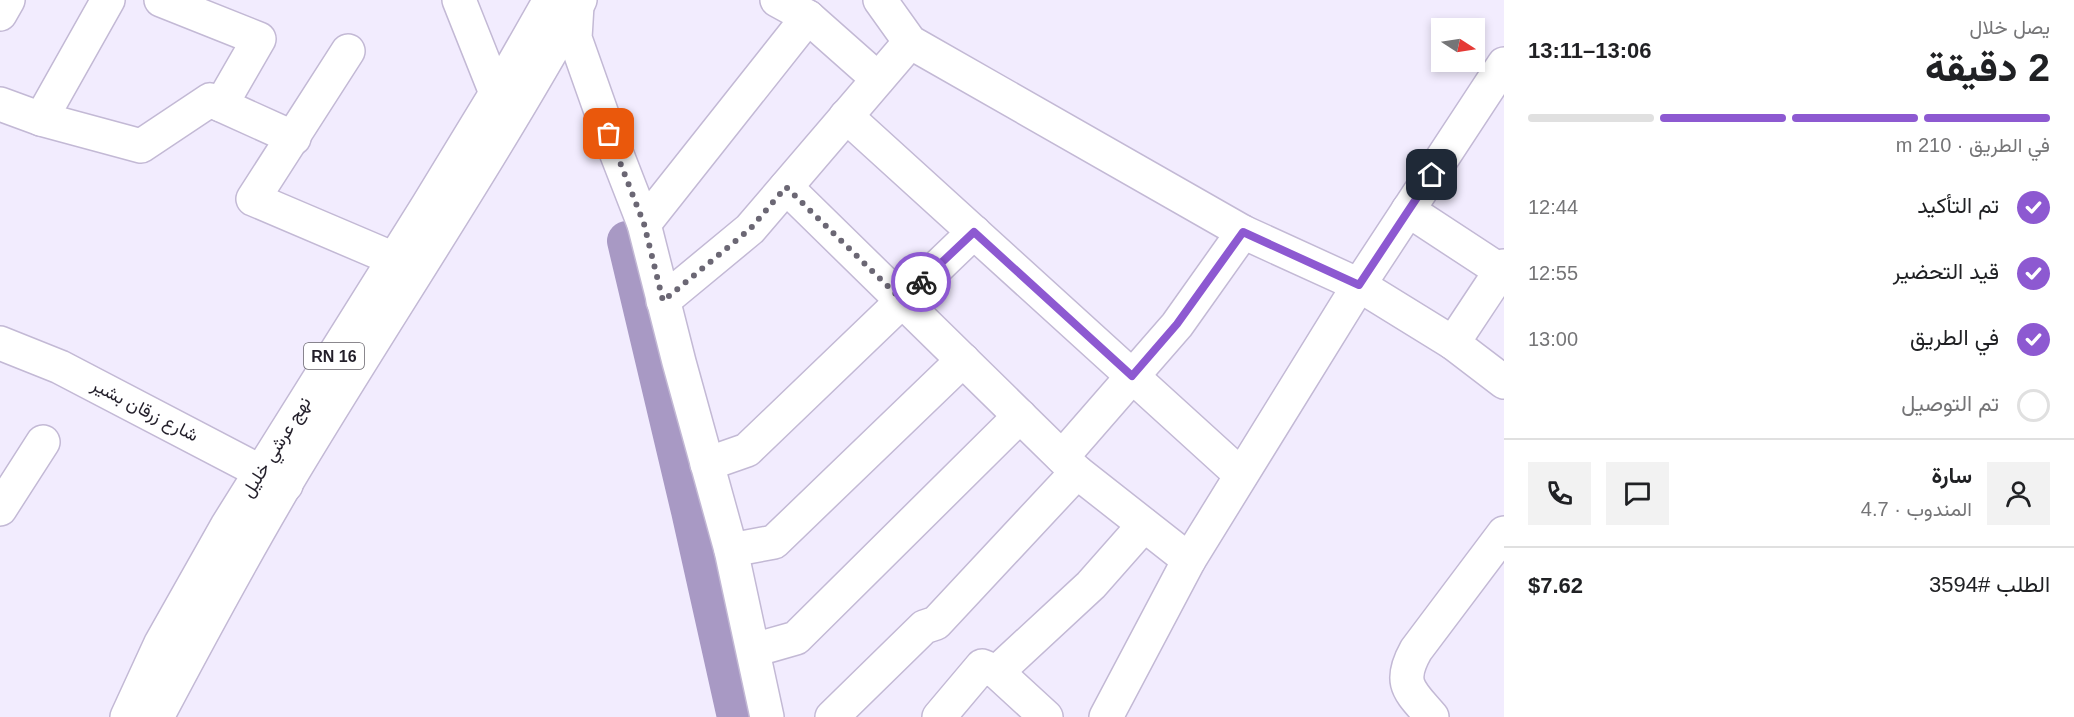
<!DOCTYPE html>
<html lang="ar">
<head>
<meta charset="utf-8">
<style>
  body { margin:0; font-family:Arial,Vazirmatn,sans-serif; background:#f2f2f2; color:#202124; direction:rtl; height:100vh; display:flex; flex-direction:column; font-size:22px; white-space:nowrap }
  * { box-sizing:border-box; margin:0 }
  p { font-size:20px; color:#757577 }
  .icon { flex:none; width:33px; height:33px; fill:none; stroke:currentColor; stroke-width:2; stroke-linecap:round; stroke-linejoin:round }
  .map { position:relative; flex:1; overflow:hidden; direction:ltr }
  .drawer { display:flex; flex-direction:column; background:#fff; width:570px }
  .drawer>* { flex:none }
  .needle { width:39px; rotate:102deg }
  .fabs { position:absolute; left:1431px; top:18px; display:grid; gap:12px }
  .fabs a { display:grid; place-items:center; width:54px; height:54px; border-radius:0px; background:#fff; box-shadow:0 3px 9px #0003; font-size:30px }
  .pin { position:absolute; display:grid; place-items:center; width:51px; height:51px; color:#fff; margin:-26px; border-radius:12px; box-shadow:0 3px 9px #0006 }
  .courier { position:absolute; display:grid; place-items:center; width:60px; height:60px; margin:-30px; border:4px solid #8d59d1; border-radius:50%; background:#fff; color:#222; box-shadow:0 2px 8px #0007 }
  .headline em { font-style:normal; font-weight:800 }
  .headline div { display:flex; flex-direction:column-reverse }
  .headline { display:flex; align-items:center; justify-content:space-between; height:102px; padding:0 24px }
  h1 { font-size:39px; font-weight:800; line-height:45px }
  .bar { display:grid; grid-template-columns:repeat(4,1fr); gap:9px 6px; align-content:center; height:72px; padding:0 24px }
  .bar i { height:8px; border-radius:4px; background:#e0e0e0 }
  .bar .on { background:#8d59d1 }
  .bar p { grid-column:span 4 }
  .line { display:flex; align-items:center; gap:15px; padding:0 24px; border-top:2px solid #e0e0e0 }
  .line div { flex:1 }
  .round { display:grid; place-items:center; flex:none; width:63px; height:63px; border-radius:0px; background:#f2f2f2 }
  ol { padding:0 24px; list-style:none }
  li { display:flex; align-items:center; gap:18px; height:66px }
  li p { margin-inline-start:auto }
  li .icon { padding:6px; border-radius:50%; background:#8d59d1; color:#fff; stroke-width:4 }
  li:last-child { color:#757577 }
  li i { width:33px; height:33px; border:3px solid #e0e0e0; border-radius:50% }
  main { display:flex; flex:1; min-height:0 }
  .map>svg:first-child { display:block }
</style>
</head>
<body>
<main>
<section class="drawer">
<div class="headline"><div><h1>2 دقيقة</h1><p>يصل خلال</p></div><em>13:06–13:11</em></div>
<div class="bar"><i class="on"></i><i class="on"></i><i class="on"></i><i></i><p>في الطريق · 210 m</p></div>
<ol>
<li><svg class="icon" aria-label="check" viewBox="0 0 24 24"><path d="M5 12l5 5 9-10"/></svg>تم التأكيد<p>12:44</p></li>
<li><svg class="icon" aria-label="check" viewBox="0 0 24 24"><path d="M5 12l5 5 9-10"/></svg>قيد التحضير<p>12:55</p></li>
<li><svg class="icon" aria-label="check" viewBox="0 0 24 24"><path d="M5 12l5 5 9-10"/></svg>في الطريق<p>13:00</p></li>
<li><i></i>تم التوصيل</li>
</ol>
<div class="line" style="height:108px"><a class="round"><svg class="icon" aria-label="person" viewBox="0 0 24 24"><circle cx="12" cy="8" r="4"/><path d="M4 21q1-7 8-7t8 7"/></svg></a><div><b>سارة</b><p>المندوب · 4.7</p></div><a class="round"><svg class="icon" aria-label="chat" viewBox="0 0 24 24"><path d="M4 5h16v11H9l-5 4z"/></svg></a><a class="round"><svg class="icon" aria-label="phone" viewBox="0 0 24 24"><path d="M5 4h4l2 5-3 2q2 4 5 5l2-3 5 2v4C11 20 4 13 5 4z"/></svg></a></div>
<div class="line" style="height:78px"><div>الطلب #3594</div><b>$7.62</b></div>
</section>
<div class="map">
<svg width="1504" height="717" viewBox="0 0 1504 717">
  <rect width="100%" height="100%" fill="#f2ecfe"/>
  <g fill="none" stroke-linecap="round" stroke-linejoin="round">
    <polyline stroke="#a899c4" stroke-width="40" points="627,241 691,511 737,717"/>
    <defs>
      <g id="minor">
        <polyline points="161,0 259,39 221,105"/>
        <polyline points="459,0 496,93"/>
        <polyline points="576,0 577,5 575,38 609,134 644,224 679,362 731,550 767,717"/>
        <polyline points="777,0 808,17 878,79"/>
        <polyline points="880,0 910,42 1243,232 1359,285 1189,560 1106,717"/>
        <polyline points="0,14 8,0"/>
        <polyline points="348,51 253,199 394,259"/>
        <polyline points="1504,64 1359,285 1453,343 1504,382"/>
        <polyline points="0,104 41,119 141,146 210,100 294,138"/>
        <polyline points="846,116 1241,475"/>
        <polyline points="41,119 108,0"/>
        <polyline points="786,187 1077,472 1189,560"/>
        <polyline points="1408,210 1501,271"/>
        <polyline points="644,224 808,17"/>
        <polyline points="663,301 750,229 910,42"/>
        <polyline points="0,343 60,367 286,485"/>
        <polyline points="1453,343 1504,266"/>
        <polyline points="1062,457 1177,325 1243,232"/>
        <polyline points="707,464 747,450 974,232"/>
        <polyline points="0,509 43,442"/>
        <polyline points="731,550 774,542 963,360"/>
        <polyline points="754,650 796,638 1020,416"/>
        <polyline points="997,672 1091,585 1144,525"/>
        <polyline points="832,717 924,627 936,623 1077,472"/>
        <polyline points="939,717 982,666 997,672 1046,717"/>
        <path d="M 1432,717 C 1410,691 1397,684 1416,650 L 1504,533"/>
      </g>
      <g id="highway">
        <polyline points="127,717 161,643 227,526 428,205 509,72 550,0"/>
        <path d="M 157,717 C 203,630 249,544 300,460 C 393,306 493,157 580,0"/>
      </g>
    </defs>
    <use href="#minor" stroke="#c3b9d5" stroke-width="36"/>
    <use href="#highway" stroke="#c3b9d5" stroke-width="36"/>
    <use href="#minor" stroke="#fff" stroke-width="33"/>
    <use href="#highway" stroke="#fff" stroke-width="33"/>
  </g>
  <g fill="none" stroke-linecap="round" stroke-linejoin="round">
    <polyline stroke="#6b6774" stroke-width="6" stroke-dasharray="0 10.8" points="609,134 644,224 663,301 750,229 786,187 902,300 921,282"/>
    <polyline stroke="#8d59d1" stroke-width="8" points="921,282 974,232 1132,376 1177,324 1243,232 1359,285 1432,175"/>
  </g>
  <g text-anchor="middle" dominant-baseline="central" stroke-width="6" stroke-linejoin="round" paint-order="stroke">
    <rect fill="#fff" stroke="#65626a" stroke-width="1.5" x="304" y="343" width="60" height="26" rx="4.5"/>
    <g font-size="16" font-weight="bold" fill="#231f2a">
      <text x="334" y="356">RN 16</text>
    </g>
    <g font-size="18" fill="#231f2a" stroke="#fff">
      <text transform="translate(145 410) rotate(27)">شارع زرقان بشير</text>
      <text transform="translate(276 447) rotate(-58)">نهج عرشي خليل</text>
    </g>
  </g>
</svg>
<div class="fabs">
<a><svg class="needle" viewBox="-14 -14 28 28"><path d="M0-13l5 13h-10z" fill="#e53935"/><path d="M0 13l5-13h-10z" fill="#757577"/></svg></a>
</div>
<div class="pin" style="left:609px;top:134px;background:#ea580c"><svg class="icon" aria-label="bag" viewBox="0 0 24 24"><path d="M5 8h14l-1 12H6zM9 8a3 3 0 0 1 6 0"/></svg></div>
<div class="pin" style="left:1432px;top:175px;background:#1f2937"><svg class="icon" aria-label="home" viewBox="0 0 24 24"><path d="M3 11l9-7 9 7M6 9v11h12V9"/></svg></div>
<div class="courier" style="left:921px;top:282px"><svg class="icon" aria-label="bike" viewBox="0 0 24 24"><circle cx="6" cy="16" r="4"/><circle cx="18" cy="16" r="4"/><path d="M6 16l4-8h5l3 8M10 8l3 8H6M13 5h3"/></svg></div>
</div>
</main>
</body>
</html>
